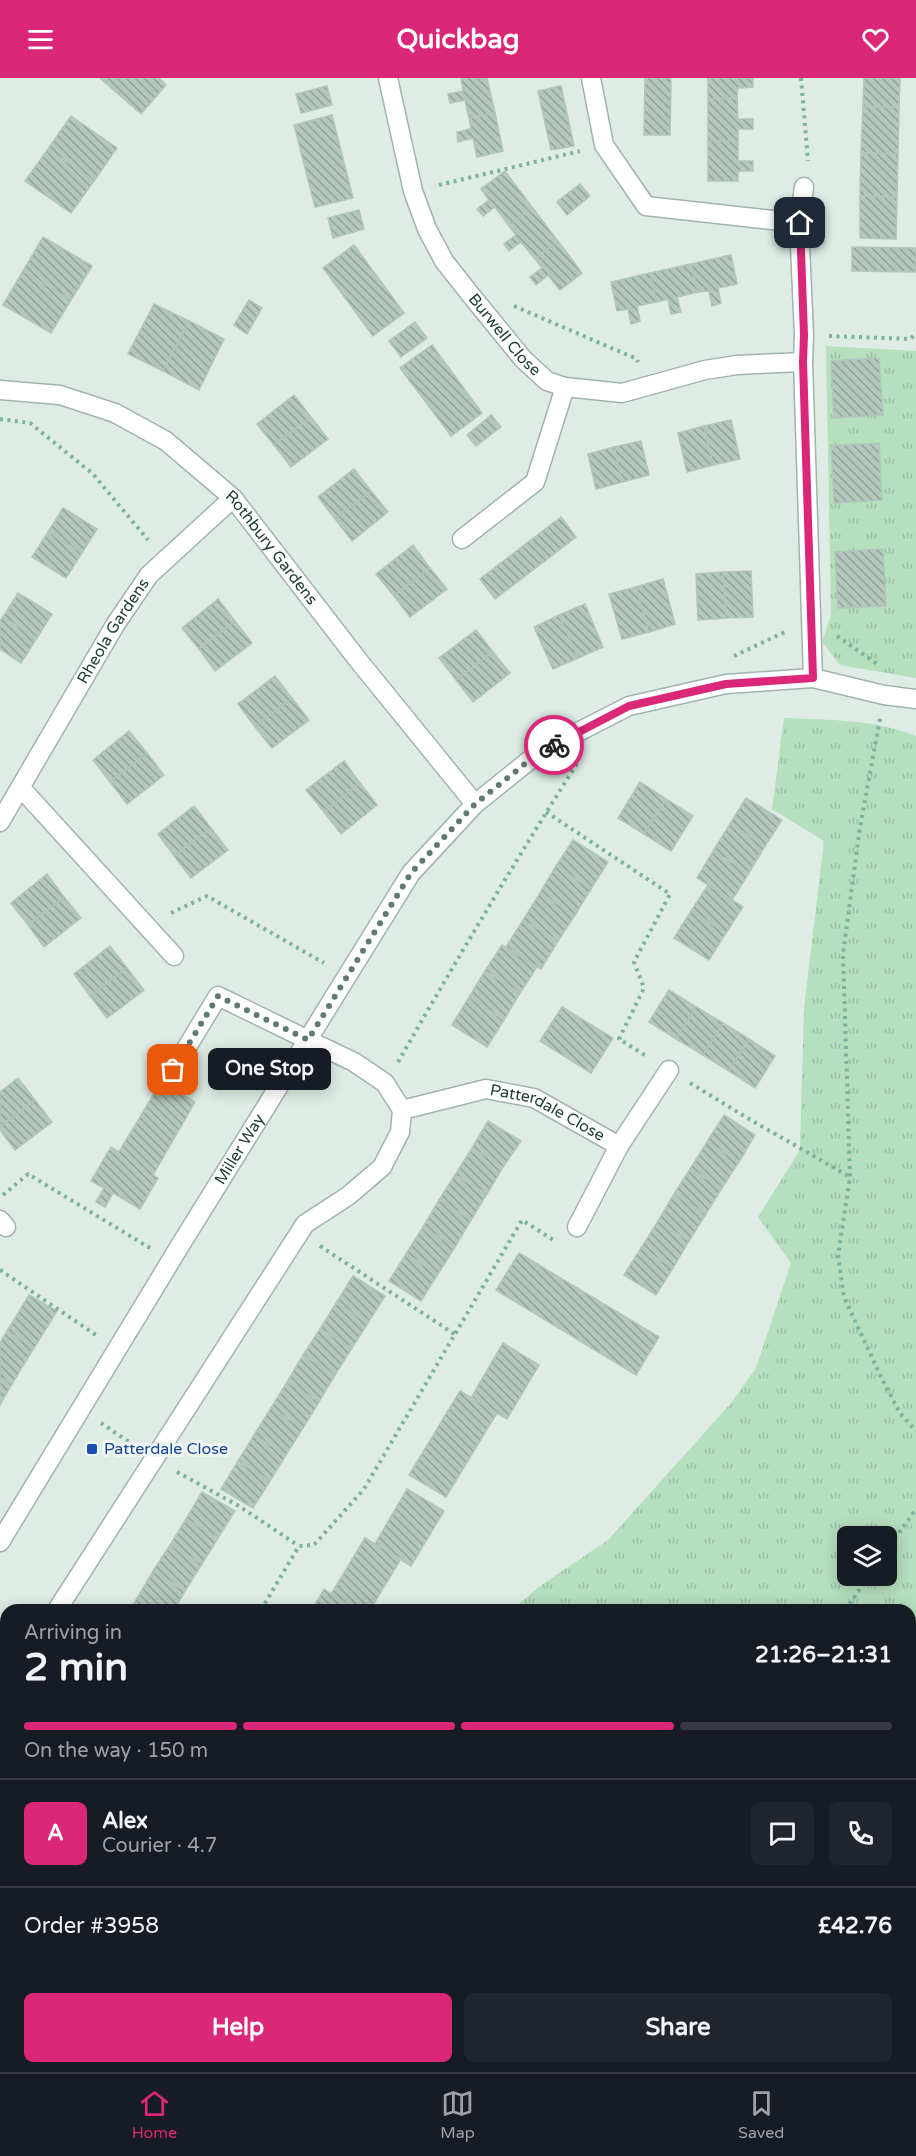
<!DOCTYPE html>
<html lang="en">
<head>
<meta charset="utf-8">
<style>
  body { margin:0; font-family:"Varela Round",sans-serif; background:#20242c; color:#f1f3f6; height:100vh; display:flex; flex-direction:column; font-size:22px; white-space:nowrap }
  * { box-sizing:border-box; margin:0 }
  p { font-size:20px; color:#9ea1a6 }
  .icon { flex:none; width:33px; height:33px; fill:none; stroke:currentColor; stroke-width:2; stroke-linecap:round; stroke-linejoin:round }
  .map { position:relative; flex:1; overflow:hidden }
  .sheet { position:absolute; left:0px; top:1526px; width:916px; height:470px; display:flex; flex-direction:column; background:#171b24; border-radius:18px 18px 0 0; box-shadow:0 3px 15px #0003 }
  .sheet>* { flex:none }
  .fabs { position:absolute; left:837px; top:1448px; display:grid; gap:12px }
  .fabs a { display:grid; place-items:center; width:60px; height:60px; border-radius:9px; background:#171b24; box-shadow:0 3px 15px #0003; font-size:30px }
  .pin { position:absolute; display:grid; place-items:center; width:51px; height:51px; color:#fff; margin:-26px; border-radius:12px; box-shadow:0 3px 9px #0006 }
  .courier { position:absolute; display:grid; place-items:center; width:60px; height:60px; margin:-30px; border:4px solid #db2777; border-radius:50%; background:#fff; color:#222; box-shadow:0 2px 8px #0007 }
  .bubble { position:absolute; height:42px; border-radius:9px; background:#171b24; box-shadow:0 3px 15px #0003; font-size:20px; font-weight:700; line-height:42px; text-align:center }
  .headline em { font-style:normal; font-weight:700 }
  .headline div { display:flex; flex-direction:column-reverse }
  .headline { display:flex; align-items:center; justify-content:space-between; height:102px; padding:0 24px }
  h1 { font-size:39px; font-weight:700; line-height:45px }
  .bar { display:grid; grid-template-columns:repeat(4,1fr); gap:9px 6px; align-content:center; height:72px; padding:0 24px }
  .bar i { height:8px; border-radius:4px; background:#363941 }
  .bar .current { background:#db2777 }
  .bar p { grid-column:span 4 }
  .line { display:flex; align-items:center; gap:15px; padding:0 24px; border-top:2px solid #363941 }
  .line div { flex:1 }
  .round { display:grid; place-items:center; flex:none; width:63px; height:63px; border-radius:9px; background:#20242c }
  .cta { display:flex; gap:12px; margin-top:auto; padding:12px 24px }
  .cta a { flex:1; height:69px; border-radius:9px; background:#db2777; color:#fff; font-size:24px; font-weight:700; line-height:69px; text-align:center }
  .cta a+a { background:#20242c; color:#f1f3f6 }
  header { display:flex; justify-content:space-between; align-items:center; height:78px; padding:0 24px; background:#db2777; color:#fff; font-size:27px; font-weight:700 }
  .dock { display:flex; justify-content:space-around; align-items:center; height:84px; border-top:2px solid #363941; background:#171b24; font-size:16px; color:#9ea1a6 }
  .dock a { display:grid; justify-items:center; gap:3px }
  .dock .current { color:#db2777 }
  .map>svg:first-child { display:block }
</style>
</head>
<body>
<header><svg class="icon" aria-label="menu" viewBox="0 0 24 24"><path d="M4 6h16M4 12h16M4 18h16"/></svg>Quickbag<svg class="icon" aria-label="heart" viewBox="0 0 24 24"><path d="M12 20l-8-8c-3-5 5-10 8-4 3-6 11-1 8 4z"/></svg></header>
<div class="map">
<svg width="916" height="1994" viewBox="0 0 916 1994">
  <defs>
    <pattern id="grass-tufts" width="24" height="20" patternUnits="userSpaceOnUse" patternTransform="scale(1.5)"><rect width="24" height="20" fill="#b5dfbd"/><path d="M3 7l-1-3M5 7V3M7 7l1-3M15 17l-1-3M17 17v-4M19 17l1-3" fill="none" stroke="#9bc0a3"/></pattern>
    <pattern id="building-back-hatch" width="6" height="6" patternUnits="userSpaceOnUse" patternTransform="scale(1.5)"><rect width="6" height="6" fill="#b3c7bd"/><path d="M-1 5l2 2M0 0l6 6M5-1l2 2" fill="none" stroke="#91a39a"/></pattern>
  </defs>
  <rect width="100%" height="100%" fill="#deece5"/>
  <g fill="url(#grass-tufts)" fill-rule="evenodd">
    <polygon points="826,268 916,273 916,600 840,587 822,564 831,538"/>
    <path d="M 784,640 C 829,642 873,641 916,658 L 916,1994 L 189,1994 L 191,1989 L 910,1989 L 910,1532 L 513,1531 L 540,1508 L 608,1462 L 732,1324 L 756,1290 L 791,1185 L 758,1139 L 800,1072 L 804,930 L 824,763 L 772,731 ZM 848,1458 L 886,1458 L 886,1497 L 848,1497 Z"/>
  </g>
  <g fill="url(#building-back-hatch)" stroke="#b0c6bb" stroke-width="1.5">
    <polygon points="100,0 159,0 166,7 141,36"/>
    <polygon points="461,0 487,0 495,35 469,40 465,22 450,25 448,16 463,13"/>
    <polygon points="645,0 671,0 670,57 644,57"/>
    <polygon points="708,0 753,0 753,9 738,10 737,20 708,21"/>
    <polygon points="864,0 900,0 899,29 863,29"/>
    <polygon points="327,8 332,27 301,35 296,16"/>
    <polygon points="561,8 574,68 551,72 538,13"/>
    <polygon points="737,20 738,41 753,41 753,51 738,51 738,63 708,63 708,21"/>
    <polygon points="863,29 899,29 898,76 861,75"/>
    <polygon points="495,35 503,73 477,79 473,60 458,64 457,54 471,51 469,40"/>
    <polygon points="332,37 353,120 315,129 294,47"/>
    <polygon points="71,38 117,70 94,103 48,71"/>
    <polygon points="708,63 738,63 738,83 753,83 753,93 738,93 738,103 708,103"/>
    <polygon points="48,71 94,103 71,135 25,103"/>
    <polygon points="861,75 898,76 897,119 860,118"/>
    <polygon points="505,93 532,129 509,148 495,129 483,138 477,131 489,122 481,111"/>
    <polygon points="580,106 590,118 567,137 557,124"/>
    <polygon points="860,118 897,119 896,161 860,160"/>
    <polygon points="532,129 558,163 535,181 521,164 509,173 504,166 516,157 509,148"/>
    <polygon points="359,132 364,151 333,160 328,140"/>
    <polygon points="43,159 92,188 71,222 23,193"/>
    <polygon points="558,163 582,195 560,212 548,197 536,207 530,199 542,190 535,181"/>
    <polygon points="354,167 404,235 373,258 323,190"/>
    <polygon points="852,169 916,170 916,194 852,193"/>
    <polygon points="731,177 737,206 718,210 721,225 712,228 709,213 698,214 691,186"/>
    <polygon points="691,186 698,214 677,219 681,234 671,236 668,221 656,224 650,195"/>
    <polygon points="23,193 71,222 51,255 3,227"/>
    <polygon points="650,195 656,224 637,228 640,243 631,246 628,231 617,233 611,204"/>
    <polygon points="249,222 262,230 247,256 234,247"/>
    <polygon points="154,226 189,243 163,293 128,276"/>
    <polygon points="189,243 224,261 199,312 163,293"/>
    <polygon points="415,244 427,260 401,279 389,263"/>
    <polygon points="432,267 482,335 451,358 400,290"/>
    <polygon points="879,280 883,337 834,340 831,283"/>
    <polygon points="294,317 311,339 274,367 257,346"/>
    <polygon points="491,337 501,349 476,368 467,357"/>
    <polygon points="311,339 328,361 291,389 274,367"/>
    <polygon points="731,342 740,381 713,387 704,348"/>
    <polygon points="704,348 713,387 687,394 678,355"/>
    <polygon points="641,363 649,397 622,404 614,369"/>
    <polygon points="879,365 882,422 834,425 831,368"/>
    <polygon points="614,369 622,404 596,411 588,376"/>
    <polygon points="354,391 371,413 335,441 318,419"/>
    <polygon points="371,413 388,434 352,463 335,441"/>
    <polygon points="63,430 97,451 82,475 48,454"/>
    <polygon points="561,439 576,459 495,521 480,501"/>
    <polygon points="48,454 82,475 66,500 32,479"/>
    <polygon points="413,467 430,490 394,518 376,496"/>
    <polygon points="883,471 886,528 838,530 835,474"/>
    <polygon points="430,490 447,511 410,539 394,518"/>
    <polygon points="751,493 753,539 726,540 723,494"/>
    <polygon points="723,494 726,540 698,542 696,496"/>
    <polygon points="663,501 675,546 649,554 636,509"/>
    <polygon points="636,509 649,554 622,561 609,516"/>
    <polygon points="18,515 52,536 37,560 3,539"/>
    <polygon points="218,521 235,543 199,571 182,550"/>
    <polygon points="585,526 603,569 578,580 559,537"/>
    <polygon points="559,537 578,580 553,591 534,549"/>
    <polygon points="3,539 37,560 21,585 0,571 0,543"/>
    <polygon points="235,543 252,565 215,593 199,571"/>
    <polygon points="476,552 493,574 456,602 439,580"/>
    <polygon points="493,574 510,595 473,624 456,602"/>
    <polygon points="275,598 292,620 255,649 238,626"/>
    <polygon points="292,620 309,642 272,670 255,649"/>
    <polygon points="129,653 147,675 110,704 93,682"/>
    <polygon points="147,675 164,697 127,726 110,704"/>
    <polygon points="344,683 360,705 324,734 306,712"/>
    <polygon points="640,704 666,721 644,756 618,740"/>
    <polygon points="360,705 377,727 341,756 324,734"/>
    <polygon points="746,720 782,742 765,768 730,746"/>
    <polygon points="666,721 693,738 671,773 644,756"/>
    <polygon points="194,728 211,750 174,778 158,756"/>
    <polygon points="730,746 765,768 749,795 713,773"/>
    <polygon points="211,750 228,772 191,800 174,778"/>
    <polygon points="573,762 608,784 591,811 556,788"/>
    <polygon points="713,773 749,795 732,822 697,800"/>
    <polygon points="556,788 591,811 575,837 540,815"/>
    <polygon points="47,796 64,819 28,847 11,825"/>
    <polygon points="708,807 743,829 726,855 691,833"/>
    <polygon points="540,815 575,837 558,863 523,842"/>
    <polygon points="64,819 81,840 44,869 28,847"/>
    <polygon points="691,833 726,855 709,882 674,860"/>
    <polygon points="523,842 558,863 541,891 506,869"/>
    <polygon points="502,867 537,889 520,915 485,893"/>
    <polygon points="110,868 127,890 90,918 74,896"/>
    <polygon points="127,890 144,912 107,940 90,918"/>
    <polygon points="485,893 520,915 504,942 469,919"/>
    <polygon points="669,912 696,929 676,961 649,944"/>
    <polygon points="469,919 504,942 487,969 452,947"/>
    <polygon points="562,929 613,960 591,995 540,963"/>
    <polygon points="696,929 723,945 703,977 676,961"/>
    <polygon points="723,945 749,961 729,993 703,977"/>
    <polygon points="749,961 775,978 755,1010 729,993"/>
    <polygon points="18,1000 35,1022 0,1049 0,1014"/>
    <polygon points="161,1004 195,1024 153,1097 158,1100 140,1131 113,1115 105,1129 96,1124 104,1110 91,1103 111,1069 119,1074"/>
    <polygon points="35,1022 52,1044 15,1072 0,1052 0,1049"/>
    <polygon points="724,1037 755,1057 739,1084 707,1064"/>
    <polygon points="488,1043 521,1063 503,1089 472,1070"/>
    <polygon points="707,1064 739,1084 722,1110 690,1091"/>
    <polygon points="472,1070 503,1089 487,1116 455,1097"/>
    <polygon points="690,1091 722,1110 706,1136 674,1116"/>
    <polygon points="455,1097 487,1116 471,1142 439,1122"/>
    <polygon points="674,1116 706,1136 689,1163 658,1143"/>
    <polygon points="439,1122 471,1142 455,1169 423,1149"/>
    <polygon points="658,1143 689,1163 673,1190 641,1170"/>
    <polygon points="423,1149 455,1169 438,1196 406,1176"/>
    <polygon points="641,1170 673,1190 656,1217 624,1197"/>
    <polygon points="519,1175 659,1259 636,1297 496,1212"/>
    <polygon points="406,1176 438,1196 421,1223 389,1203"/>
    <polygon points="353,1198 385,1218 368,1245 336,1225"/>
    <polygon points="29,1217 57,1233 34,1270 7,1253"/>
    <polygon points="336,1225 368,1245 352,1270 320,1251"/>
    <polygon points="320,1251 352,1270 335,1297 303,1277"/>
    <polygon points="7,1253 34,1270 12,1306 0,1299 0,1265"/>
    <polygon points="503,1265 539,1287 507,1341 471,1320"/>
    <polygon points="303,1277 335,1297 319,1324 287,1304"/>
    <polygon points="0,1299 12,1306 0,1327"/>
    <polygon points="287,1304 319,1324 303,1350 271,1330"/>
    <polygon points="460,1313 497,1335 446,1419 409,1397"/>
    <polygon points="271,1330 303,1350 286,1377 254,1357"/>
    <polygon points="254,1357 286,1377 270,1403 238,1383"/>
    <polygon points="238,1383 270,1403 253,1430 221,1411"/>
    <polygon points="407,1411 444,1433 411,1488 375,1466"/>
    <polygon points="202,1414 235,1433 218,1460 186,1441"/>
    <polygon points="186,1441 218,1460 202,1486 170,1467"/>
    <polygon points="365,1460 401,1481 370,1532 357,1532 331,1516"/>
    <polygon points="170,1467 202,1486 185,1513 153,1493"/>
    <polygon points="153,1493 185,1513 174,1532 155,1532 137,1520"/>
    <polygon points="324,1511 331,1516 357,1532 312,1532"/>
    <polygon points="137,1520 155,1532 130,1532"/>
    <polygon points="2,1694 6,1696 6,1740 0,1737 0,1698"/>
    <polygon points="0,1963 6,1967 6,1989 28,1989 25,1994 0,1994"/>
  </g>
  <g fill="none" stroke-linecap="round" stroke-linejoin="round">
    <defs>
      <g id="service">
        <polyline points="591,0 604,67 646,128 799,145"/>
        <polyline points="462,461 535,404 565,309"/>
        <polyline points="173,992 218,918 308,962"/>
      </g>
      <g id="minor">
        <path id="s1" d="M 388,0 L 413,113 L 427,151 L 444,183 L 470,216 L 523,281 L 547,303 L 565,309 L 622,315 L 705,292 L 737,287 L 803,284"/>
        <polyline points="804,109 799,145 804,257 803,284 813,600"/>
        <path id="s2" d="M 0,312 L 60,317 L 115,335 L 166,363 L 233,420 L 358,582 L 475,726"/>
        <polyline points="21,710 174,878"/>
        <path id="s3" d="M 0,744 L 115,547 L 149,497 L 233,420"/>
        <path id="s4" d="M 402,1032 L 486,1011 L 534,1020 L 619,1068"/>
        <polyline points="0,1142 6,1149"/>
        <polyline points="577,1149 619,1068 669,992"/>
        <polyline points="57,1532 305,1146 348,1118 382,1089 400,1054 402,1032 385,1005 354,984 308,962"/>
        <polyline points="0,1621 6,1612"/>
      </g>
      <g id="tertiary">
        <path id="s5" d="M 0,1464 L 181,1166 L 411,795 L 475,726 L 541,673 L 629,628 L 726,606 L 813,600 L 884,617 L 916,621"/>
      </g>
    </defs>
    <use href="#service" stroke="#a1b4ac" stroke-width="21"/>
    <use href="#minor" stroke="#a1b4ac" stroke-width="21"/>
    <use href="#tertiary" stroke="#a1b4ac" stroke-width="21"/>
    <g stroke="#7bb39d" stroke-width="4" stroke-dasharray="3 4.5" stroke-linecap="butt">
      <polyline points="801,0 808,83"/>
      <polyline points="439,107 580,73"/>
      <polyline points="514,228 637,281 638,284"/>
      <polyline points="829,258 910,261 916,256"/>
      <polyline points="0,341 30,345 93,396 148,462"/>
      <polyline points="837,558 880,588"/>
      <polyline points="734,578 787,553"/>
      <polyline points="880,641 860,749 843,876 850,1099 838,1178 844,1219 881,1299 900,1335 916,1353"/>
      <polyline points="546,734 670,816 634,884 644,910 619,961 648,979"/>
      <polyline points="171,835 207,818 324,885"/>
      <path d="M 398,984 C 456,883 515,783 578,684"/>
      <polyline points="690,1005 749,1041 850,1099"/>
      <polyline points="3,1117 28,1096 150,1170"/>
      <polyline points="320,1168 456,1257"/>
      <polyline points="0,1192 96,1257"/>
      <polyline points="101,1345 132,1366"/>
      <polyline points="177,1394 239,1428 299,1468"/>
      <polyline points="886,1473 916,1431"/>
      <polyline points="261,1532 299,1468 314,1467 364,1411 522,1142 555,1163"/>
      <polyline points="845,1532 870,1497"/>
      <polyline points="0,1656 6,1659"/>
      <polyline points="0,1799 6,1803"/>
      <polyline points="0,1918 6,1908"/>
    </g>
    <use href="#service" stroke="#fff" stroke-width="18"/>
    <use href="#minor" stroke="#fff" stroke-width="18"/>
    <use href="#tertiary" stroke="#fff" stroke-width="18"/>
  </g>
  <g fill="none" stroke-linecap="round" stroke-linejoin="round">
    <polyline stroke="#617a71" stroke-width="6" stroke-dasharray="0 10.8" points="173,992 218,918 308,962 411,795 475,726 541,673 554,667"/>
    <polyline stroke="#db2777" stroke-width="8" points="554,667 629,628 726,606 813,600 803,284 804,257 800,145"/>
  </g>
  <rect fill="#1a4fb4" stroke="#eff8f3" stroke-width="2" x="86" y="1365" width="12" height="12" rx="3"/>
  <g text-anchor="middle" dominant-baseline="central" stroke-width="6" stroke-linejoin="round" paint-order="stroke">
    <g font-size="16" fill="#1e3d32" stroke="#eff8f3">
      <text stroke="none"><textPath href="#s1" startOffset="288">Burwell Close</textPath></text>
      <text stroke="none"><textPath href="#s2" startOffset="327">Rothbury Gardens</textPath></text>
      <text stroke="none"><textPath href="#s3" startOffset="222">Rheola Gardens</textPath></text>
      <text stroke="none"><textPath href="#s4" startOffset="153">Patterdale Close</textPath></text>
      <text stroke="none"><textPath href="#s5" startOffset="460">Miller Way</textPath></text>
    </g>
    <g font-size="16" fill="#164399" stroke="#eff8f3" text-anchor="start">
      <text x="104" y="1371">Patterdale Close</text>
    </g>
  </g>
</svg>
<div class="fabs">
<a><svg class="icon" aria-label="layers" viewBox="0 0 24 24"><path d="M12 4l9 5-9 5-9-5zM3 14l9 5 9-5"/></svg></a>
</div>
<div class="pin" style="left:173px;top:992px;background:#ea580c"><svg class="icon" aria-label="bag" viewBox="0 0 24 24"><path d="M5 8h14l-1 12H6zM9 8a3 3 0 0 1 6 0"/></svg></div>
<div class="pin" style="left:800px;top:145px;background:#1f2937"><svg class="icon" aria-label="home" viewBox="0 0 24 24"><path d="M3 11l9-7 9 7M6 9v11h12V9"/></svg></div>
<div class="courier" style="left:554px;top:667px"><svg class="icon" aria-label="bike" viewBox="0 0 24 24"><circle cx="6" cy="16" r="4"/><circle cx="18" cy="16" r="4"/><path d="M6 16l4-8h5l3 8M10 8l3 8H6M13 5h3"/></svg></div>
<div class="bubble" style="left:208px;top:970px;width:123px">One Stop</div>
<section class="sheet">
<div class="headline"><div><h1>2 min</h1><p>Arriving in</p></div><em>21:26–21:31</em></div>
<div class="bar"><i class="current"></i><i class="current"></i><i class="current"></i><i></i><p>On the way · 150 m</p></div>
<div class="line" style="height:108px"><b class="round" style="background:#db2777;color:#fff">A</b><div><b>Alex</b><p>Courier · 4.7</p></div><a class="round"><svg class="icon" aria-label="chat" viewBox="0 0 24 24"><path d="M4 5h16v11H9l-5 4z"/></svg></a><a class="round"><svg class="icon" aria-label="phone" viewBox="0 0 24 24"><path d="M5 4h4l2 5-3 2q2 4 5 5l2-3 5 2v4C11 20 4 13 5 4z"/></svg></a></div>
<div class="line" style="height:78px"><div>Order #3958</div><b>£42.76</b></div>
<div class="cta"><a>Help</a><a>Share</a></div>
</section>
</div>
<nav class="dock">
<a class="current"><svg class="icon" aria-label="home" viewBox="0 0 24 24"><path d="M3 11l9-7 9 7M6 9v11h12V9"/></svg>Home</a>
<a><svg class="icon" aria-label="map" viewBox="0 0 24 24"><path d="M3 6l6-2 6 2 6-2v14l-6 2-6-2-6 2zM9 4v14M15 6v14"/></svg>Map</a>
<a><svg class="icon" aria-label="saved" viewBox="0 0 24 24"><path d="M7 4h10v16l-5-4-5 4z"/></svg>Saved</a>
</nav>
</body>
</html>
